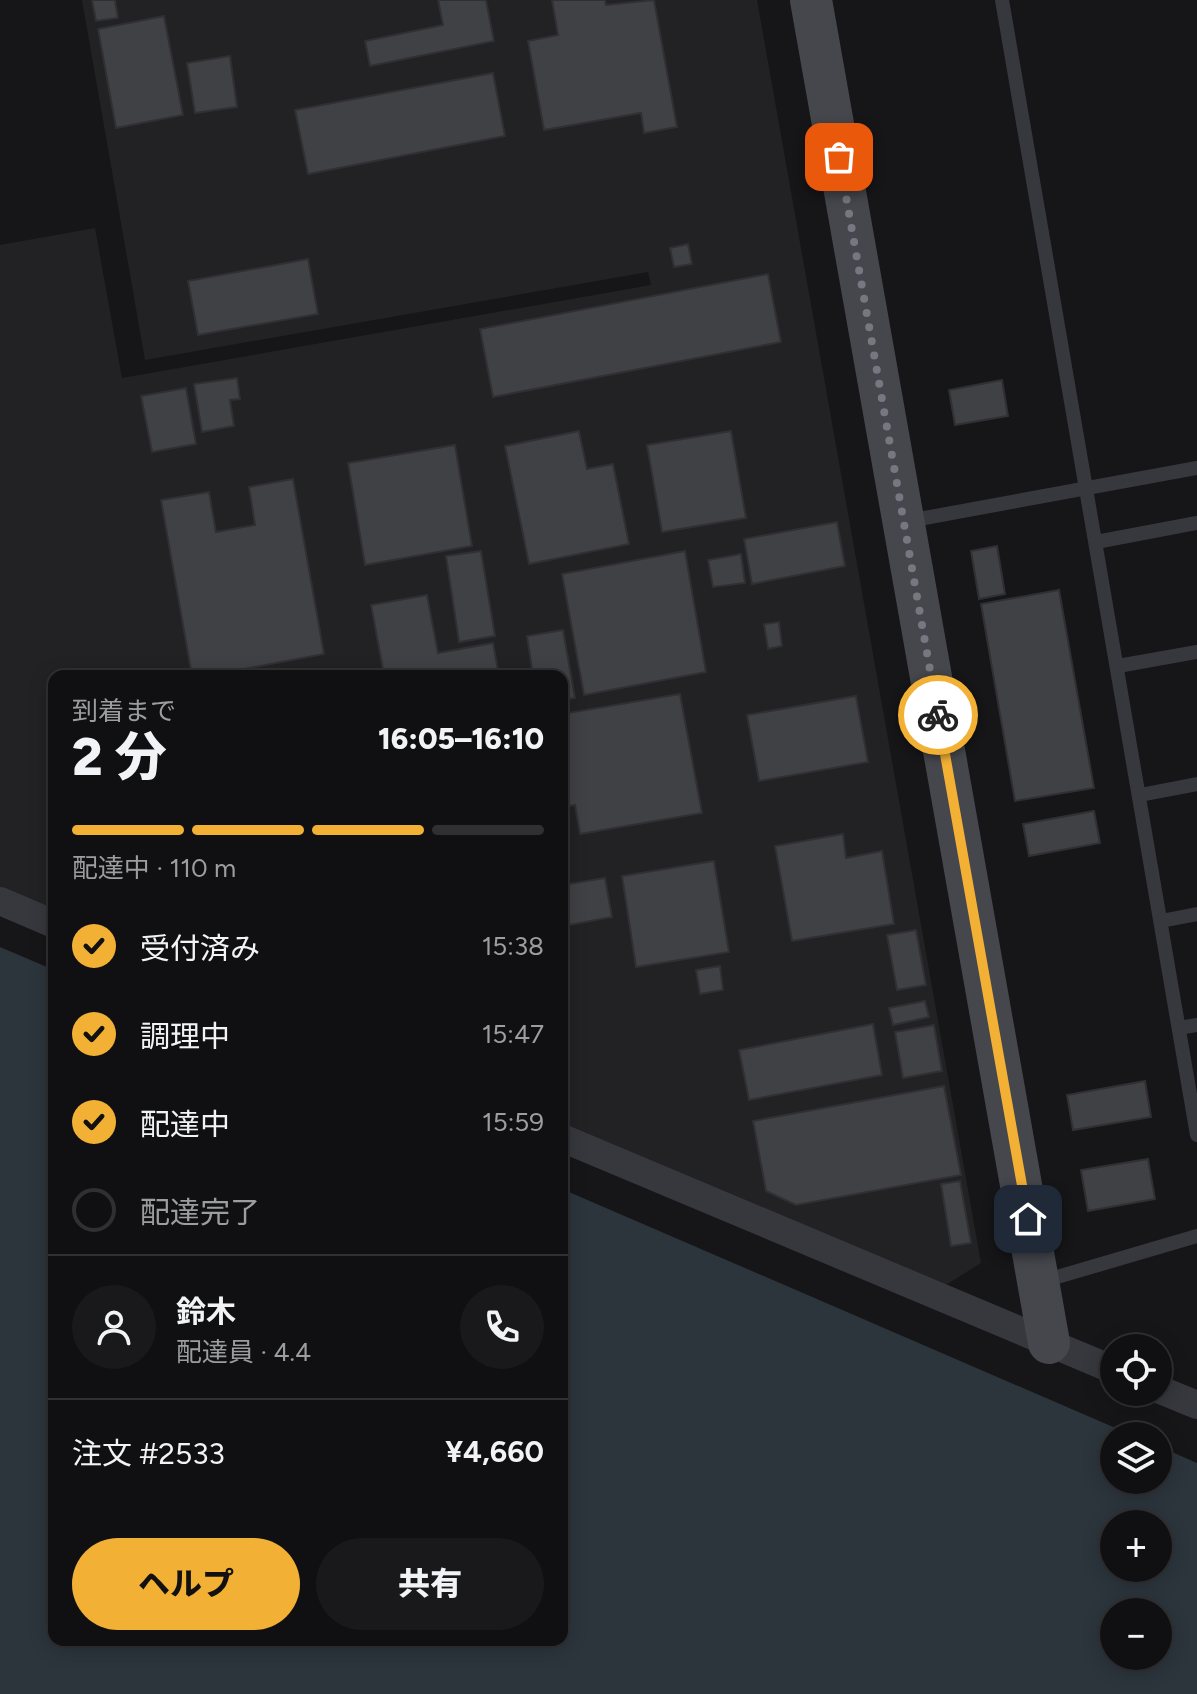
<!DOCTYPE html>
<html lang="ja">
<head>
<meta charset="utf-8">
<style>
  body { margin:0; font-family:Figtree,"Noto Sans JP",sans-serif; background:#19191b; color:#f1f3f6; height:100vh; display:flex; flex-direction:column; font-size:30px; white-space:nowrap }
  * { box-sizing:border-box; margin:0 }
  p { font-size:26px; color:#9c9d9f }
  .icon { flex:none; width:44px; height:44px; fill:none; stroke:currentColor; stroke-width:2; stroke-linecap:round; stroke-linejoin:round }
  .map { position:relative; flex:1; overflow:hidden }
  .side { position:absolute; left:48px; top:670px; width:520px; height:976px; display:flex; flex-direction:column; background:#101012; border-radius:16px; box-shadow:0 4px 20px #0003,0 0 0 2px #303032 }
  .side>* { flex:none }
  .controls { position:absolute; left:1100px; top:1334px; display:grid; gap:16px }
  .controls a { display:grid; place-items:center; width:72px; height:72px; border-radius:50%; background:#101012; box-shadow:0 4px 20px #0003,0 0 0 2px #303032; font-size:40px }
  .pin { position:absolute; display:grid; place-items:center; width:68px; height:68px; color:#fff; margin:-34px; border-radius:16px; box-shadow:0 4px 12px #0006 }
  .courier { position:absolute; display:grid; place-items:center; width:80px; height:80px; margin:-40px; border:6px solid #f2b134; border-radius:50%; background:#fff; color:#222; box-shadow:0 2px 10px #0007 }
  .head em { font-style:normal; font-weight:800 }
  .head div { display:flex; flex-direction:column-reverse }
  .head { display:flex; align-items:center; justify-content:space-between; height:136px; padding:0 24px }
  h1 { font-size:52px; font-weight:800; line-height:60px }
  .bar { display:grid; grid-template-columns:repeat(4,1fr); gap:12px 8px; align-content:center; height:96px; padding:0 24px }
  .bar i { height:10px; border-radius:6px; background:#303032 }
  .bar .active { background:#f2b134 }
  .bar p { grid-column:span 4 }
  .line { display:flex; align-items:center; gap:20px; padding:0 24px; border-top:2px solid #303032 }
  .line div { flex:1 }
  .round { display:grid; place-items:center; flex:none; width:84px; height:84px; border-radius:42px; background:#19191b }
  ol { padding:0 24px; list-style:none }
  li { display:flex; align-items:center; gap:24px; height:88px }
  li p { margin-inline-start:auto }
  li .icon { padding:8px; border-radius:50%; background:#f2b134; color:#111; stroke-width:4 }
  li:last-child { color:#9c9d9f }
  li i { width:44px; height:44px; border:4px solid #303032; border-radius:50% }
  .action { display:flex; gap:16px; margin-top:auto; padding:16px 24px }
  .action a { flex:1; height:92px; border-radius:48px; background:#f2b134; color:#111; font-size:32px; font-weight:800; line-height:92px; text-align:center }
  .action a+a { background:#19191b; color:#f1f3f6 }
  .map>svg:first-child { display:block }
</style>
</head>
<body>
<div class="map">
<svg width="1197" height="1694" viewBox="0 0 1197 1694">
  <rect width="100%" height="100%" fill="#161618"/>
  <polygon fill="#222225" points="82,0 757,0 981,1263 941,1288 562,1130 562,676 54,676 54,916 0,892 0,245 95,228 122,378 651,285 648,272 145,360"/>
  <path fill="#2c353c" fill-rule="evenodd" d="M 0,947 L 54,970 L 54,1640 L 562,1640 L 562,1189 L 1134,1436 L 1114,1436 L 1114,1480 L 1158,1480 L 1158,1446 L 1197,1463 L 1197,1694 L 0,1694 ZM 1114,1524 L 1158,1524 L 1158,1568 L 1114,1568 ZM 1114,1612 L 1158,1612 L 1158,1656 L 1114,1656 Z"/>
  <g fill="#404145" stroke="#303034" stroke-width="2">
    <polygon points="92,0 115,0 118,18 96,21"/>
    <polygon points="438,0 486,0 494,41 370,66 365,41 443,25"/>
    <polygon points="552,0 605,0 606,5 654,0 677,127 644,133 641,113 544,130 528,41 558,35"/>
    <polygon points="164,16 183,115 116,128 98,29"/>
    <polygon points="230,56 237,107 195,113 187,63"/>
    <polygon points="493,73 505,136 308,174 295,110"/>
    <polygon points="688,244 692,264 674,267 670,248"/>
    <polygon points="308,259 318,314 198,335 188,281"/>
    <polygon points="768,274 781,342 493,397 480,329"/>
    <polygon points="237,378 240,399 230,400 234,426 202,432 194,384"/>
    <polygon points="1002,380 1008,416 955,425 949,390"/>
    <polygon points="186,388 196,444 152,452 141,396"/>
    <polygon points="579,431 587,469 613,464 629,544 529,564 505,446"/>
    <polygon points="731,431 746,518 662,532 647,445"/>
    <polygon points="455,445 472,546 365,565 348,463"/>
    <polygon points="293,479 324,654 239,670 240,676 192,676 161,500 209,492 216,532 255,525 249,487"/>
    <polygon points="837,522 845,566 752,584 744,539"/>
    <polygon points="997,546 1005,594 979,599 971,551"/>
    <polygon points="481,551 495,636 459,642 446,556"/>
    <polygon points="685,551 706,672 584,695 562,574"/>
    <polygon points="741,554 745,583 713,587 708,560"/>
    <polygon points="1059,590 1094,788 1015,801 981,604"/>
    <polygon points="427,595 438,653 493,643 499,676 377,676 384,675 371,605"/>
    <polygon points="779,622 782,646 768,649 764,624"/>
    <polygon points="563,630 575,698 562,700 562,676 533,676 527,636"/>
    <polygon points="680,694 702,813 580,834 575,805 562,807 562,714"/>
    <polygon points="856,696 868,762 759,781 747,715"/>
    <polygon points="1094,811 1100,843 1029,856 1023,824"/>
    <polygon points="843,834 846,858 882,851 894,924 792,941 775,846"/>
    <polygon points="714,861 729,952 636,967 622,876"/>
    <polygon points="605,878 612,917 569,925 562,885"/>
    <polygon points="916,930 926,985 897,990 887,935"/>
    <polygon points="720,966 723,990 700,994 696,970"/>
    <polygon points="925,1001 929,1017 893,1025 889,1008"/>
    <polygon points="873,1024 882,1075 749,1100 739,1050"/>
    <polygon points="934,1025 942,1071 903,1078 895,1032"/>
    <polygon points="1145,1081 1151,1117 1073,1130 1067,1095"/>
    <polygon points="944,1086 961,1175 796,1205 766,1191 753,1121"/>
    <polygon points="1148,1159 1155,1199 1088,1211 1081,1170"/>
    <polygon points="960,1181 971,1243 951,1246 941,1184"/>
  </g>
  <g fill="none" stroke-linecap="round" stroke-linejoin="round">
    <g stroke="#37383d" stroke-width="14">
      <polyline points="1002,0 1197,1135"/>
      <polyline points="908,521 1197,468"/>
      <polyline points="1096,542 1197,523"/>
      <polyline points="1118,666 1197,652"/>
      <polyline points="1140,795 1197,784"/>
      <polyline points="1161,921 1197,914"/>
      <polyline points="1179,1028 1197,1025"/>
      <polyline points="1040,1282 1197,1236"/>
    </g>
    <g stroke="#37383d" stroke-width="28">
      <polyline points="0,901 54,924"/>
      <polyline points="562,1138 1114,1370"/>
      <polyline points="1158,1389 1197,1405"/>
    </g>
    <polyline stroke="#45474d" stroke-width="42" points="811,0 1049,1343"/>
  </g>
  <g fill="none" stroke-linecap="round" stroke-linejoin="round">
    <polyline stroke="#757880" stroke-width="8" stroke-dasharray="0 14.4" points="839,157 938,715"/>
    <polyline stroke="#f2b134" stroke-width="10" points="938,715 1028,1219"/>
  </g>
</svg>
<div class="controls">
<a><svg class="icon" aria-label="locate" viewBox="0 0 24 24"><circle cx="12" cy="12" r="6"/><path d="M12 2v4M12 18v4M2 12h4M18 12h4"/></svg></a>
<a><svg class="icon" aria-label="layers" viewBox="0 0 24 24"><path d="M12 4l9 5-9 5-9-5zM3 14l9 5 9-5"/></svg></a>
<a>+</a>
<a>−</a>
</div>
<div class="pin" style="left:839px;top:157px;background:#ea580c"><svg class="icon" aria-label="bag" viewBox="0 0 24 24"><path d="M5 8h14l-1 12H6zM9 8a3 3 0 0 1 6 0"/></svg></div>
<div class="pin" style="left:1028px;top:1219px;background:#1f2937"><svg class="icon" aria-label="home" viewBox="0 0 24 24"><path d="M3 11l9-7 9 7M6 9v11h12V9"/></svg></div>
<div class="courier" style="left:938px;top:715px"><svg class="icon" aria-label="bike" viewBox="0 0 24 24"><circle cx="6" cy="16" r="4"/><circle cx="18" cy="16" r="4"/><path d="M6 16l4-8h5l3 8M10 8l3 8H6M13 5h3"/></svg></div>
<section class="side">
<div class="head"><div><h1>2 分</h1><p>到着まで</p></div><em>16:05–16:10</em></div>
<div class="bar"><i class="active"></i><i class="active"></i><i class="active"></i><i></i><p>配達中 · 110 m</p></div>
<ol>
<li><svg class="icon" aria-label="check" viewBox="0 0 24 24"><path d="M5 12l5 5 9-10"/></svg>受付済み<p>15:38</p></li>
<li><svg class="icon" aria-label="check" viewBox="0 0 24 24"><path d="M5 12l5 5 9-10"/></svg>調理中<p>15:47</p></li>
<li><svg class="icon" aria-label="check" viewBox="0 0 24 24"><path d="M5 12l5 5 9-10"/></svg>配達中<p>15:59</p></li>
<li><i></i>配達完了</li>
</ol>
<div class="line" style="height:144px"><a class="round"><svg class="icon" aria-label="person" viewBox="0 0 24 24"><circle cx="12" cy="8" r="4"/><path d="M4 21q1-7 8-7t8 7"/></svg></a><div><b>鈴木</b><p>配達員 · 4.4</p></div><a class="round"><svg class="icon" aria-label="phone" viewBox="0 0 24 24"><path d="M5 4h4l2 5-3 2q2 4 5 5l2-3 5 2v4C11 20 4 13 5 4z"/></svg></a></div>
<div class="line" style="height:104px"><div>注文 #2533</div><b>¥4,660</b></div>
<div class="action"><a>ヘルプ</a><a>共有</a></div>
</section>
</div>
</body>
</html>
